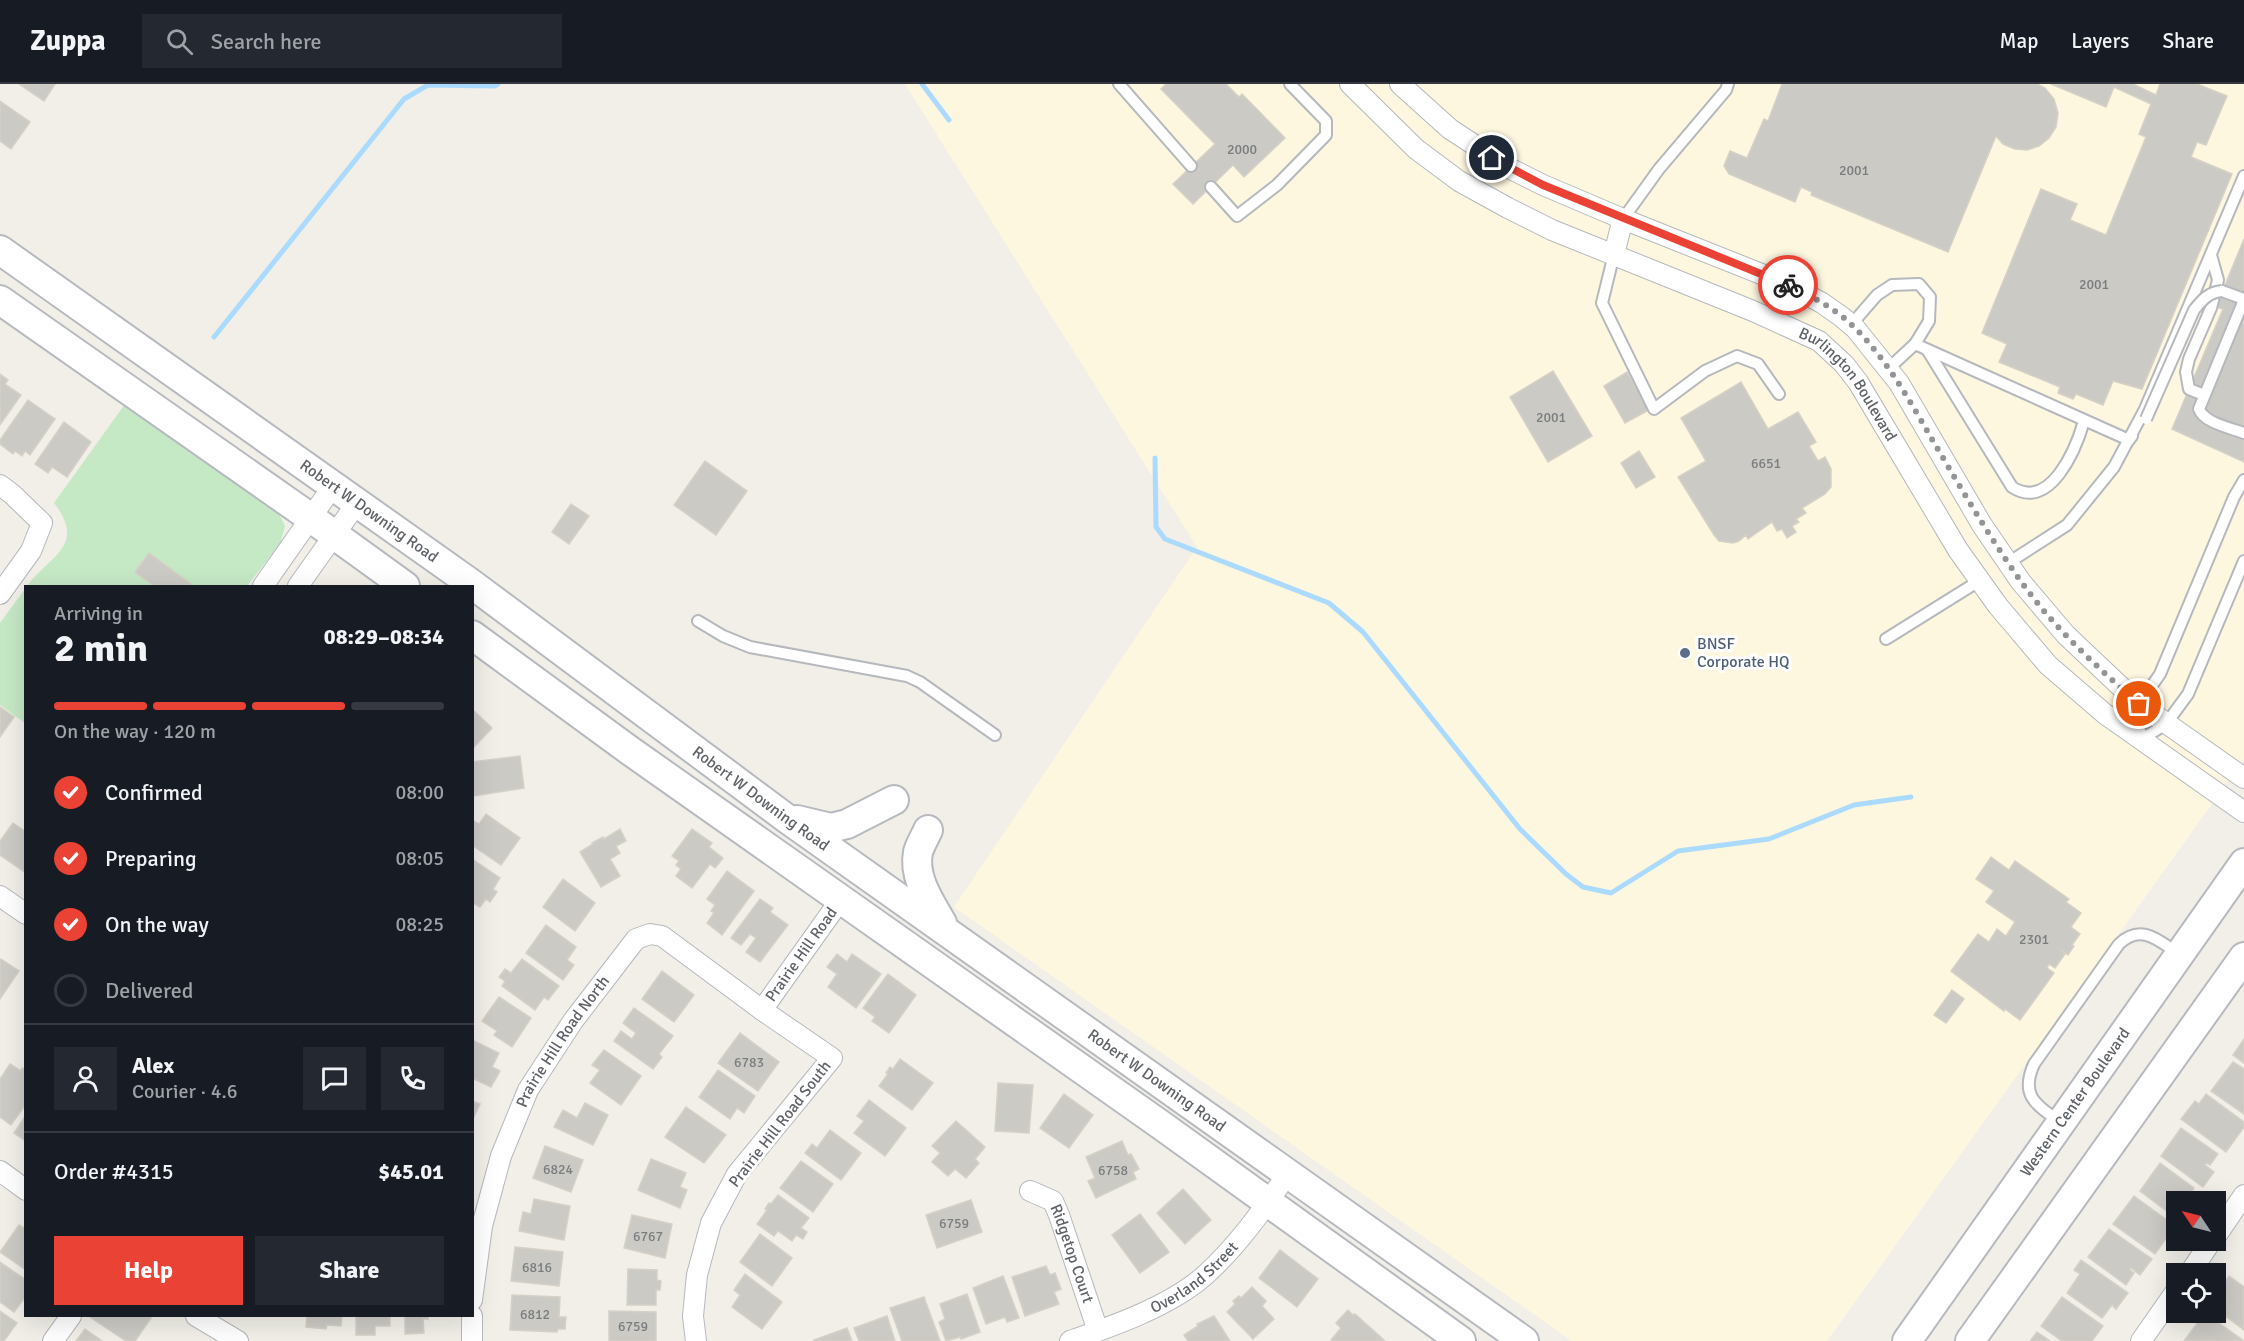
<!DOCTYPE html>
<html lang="en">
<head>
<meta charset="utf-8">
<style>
  body { margin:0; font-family:Signika,sans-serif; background:#242831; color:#f1f3f6; height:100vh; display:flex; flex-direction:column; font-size:22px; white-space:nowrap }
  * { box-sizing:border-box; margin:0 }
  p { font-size:20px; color:#9ea1a6 }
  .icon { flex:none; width:33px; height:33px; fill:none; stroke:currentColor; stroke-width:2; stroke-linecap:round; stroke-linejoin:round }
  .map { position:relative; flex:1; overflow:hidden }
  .side { position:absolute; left:24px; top:501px; width:450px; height:732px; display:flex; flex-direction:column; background:#171b24; border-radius:0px; box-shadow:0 6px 24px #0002 }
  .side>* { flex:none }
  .needle { width:39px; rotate:305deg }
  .buttons { position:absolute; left:2166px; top:1107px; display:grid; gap:12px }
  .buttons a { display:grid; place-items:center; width:60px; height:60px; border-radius:0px; background:#171b24; box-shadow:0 6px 24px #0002; font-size:30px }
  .pin { position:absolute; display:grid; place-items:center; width:51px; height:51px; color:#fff; margin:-26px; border:3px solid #fff; border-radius:50%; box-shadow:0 2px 6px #0007 }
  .courier { position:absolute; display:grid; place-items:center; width:60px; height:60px; margin:-30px; border:4px solid #ea4335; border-radius:50%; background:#fff; color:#222; box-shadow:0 2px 8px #0007 }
  .head em { font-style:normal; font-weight:800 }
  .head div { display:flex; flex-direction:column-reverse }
  .head { display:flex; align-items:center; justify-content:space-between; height:102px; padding:0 30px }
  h1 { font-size:39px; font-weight:800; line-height:45px }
  .bar { display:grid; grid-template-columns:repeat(4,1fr); gap:9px 6px; align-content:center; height:72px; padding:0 30px }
  .bar i { height:8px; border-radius:4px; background:#363941 }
  .bar .current { background:#ea4335 }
  .bar p { grid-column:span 4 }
  .line { display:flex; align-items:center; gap:15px; padding:0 30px; border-top:2px solid #363941 }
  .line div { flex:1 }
  .round { display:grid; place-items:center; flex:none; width:63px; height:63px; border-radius:0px; background:#242831 }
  ol { padding:0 30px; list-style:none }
  li { display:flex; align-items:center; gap:18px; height:66px }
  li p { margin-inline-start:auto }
  li .icon { padding:6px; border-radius:50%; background:#ea4335; color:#fff; stroke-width:4 }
  li:last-child { color:#9ea1a6 }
  li i { width:33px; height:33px; border:3px solid #363941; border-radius:50% }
  .cta { display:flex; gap:12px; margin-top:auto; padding:12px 30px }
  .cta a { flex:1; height:69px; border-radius:0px; background:#ea4335; color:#fff; font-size:24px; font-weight:800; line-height:69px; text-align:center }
  .cta a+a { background:#242831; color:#f1f3f6 }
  header { display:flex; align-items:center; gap:36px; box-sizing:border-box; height:84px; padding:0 30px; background:#171b24; border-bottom:2px solid #363941 }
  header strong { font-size:28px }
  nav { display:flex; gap:33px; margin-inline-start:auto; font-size:21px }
  .search { width:420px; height:54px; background:#242831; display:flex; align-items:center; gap:15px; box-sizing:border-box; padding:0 21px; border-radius:0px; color:#9ea1a6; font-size:22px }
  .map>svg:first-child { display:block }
</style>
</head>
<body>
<header>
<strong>Zuppa</strong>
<div class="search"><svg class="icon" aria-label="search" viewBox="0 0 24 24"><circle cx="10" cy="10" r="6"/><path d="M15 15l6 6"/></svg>Search here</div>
<nav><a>Map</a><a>Layers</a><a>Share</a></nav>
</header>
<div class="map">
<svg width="2244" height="1257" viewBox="0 0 2244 1257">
  <rect width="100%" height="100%" fill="#f1efe8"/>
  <polygon fill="#fef7e0" points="905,0 2244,0 2244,675 1827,1257 1572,1257 954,823 1197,463"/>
  <g fill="#c5e8c5">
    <path d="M 125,320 L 279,430 L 285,442 L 280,460 L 247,502 L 27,502 C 50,471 87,462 54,419 Z"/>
    <polygon points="25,505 25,639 0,621 0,539"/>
  </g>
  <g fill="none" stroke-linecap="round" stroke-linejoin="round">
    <g stroke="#aadaff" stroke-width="5">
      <polyline points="922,0 949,36"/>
      <polyline points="214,253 404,15 428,1 495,2 498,0"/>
      <polyline points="1155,374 1156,443 1165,455 1329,519 1363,548 1520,745 1566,790 1583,803 1611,809 1678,767 1769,755 1854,721 1911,713"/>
    </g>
  </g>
  <g fill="#cccac5" stroke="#d6d1c6" stroke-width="1.5">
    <polygon points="19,0 55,0 44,17"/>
    <polygon points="1166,0 1226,0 1239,13 1242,10 1285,54 1244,93 1233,81 1193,120 1173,100 1215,60 1161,5"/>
    <polygon points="1782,0 2037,0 2045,4 2054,15 2058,29 2056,43 2049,54 2039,62 2027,66 2015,65 2003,60 1996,52 1948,168 1811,111 1812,108 1801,103 1795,118 1729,90 1724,82 1730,67 1747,74 1764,35 1768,37"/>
    <polygon points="2051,0 2133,0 2156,11 2160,0 2197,0 2227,12 2206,61 2197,58 2191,73 2232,90 2142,305 2113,297 2103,321 2076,310 2073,315 2058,309 2060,303 1999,278 2007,260 1982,249 2041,105 2077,120 2070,136 2106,151 2146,53 2139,50 2151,20 2114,3 2106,23"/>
    <polygon points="0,17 30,38 11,65 0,57"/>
    <polygon points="2244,155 2244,378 2172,345 2223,225 2216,223"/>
    <polygon points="1553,287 1592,352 1548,378 1510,313"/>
    <polygon points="1627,288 1649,326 1625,339 1604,302"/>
    <polygon points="0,290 8,296 5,300 21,311 0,341"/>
    <polygon points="1741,298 1768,345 1798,328 1816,358 1809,362 1818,377 1825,373 1831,385 1831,403 1825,410 1802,424 1806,429 1796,435 1799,438 1792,442 1796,448 1787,454 1782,445 1777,447 1772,438 1748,455 1746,451 1739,457 1733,459 1719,457 1714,451 1678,393 1706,377 1681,334"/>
    <polygon points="28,316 55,335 30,371 25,367 22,372 15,367 13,370 0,360 0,356"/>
    <polygon points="64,338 91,358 67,393 52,383 48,389 35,380"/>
    <polygon points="1639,367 1655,393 1636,404 1621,379"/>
    <polygon points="705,377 747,407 716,451 674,421"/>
    <polygon points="571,420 589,432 569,460 552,448"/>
    <polygon points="149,469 194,502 154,502 135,488"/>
    <polygon points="0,623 14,633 0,653"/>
    <polygon points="472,625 492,644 472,665"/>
    <polygon points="520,672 524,704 474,712 472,678"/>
    <polygon points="486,730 520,754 501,781 472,761 472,736 479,740"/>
    <polygon points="13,739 26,748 26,789 0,771 0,757"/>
    <polygon points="620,745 626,757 616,762 620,769 610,775 620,792 601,803 580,768 593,760 592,759 603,753 604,755"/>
    <polygon points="692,745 712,759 709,763 723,774 715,784 710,780 692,804 676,792 681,785 676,781 679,777 672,772"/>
    <polygon points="1991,773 2009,786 2015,777 2069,815 2066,818 2081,829 2071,843 2080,850 2072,861 2074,862 2068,871 2060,865 2065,870 2055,884 2049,880 2047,884 2054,889 2020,936 2005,925 2004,927 1951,887 1978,850 1989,858 1997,845 2006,852 2015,838 1986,818 1994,807 1976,795"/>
    <polygon points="472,775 500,794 493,805 497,808 490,818 486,815 480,823 472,818"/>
    <polygon points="727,787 754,807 722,851 707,839 714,829 711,827 715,821 707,815"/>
    <polygon points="563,795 595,819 575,847 543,823"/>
    <polygon points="760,815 773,824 770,828 788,841 760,878 746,868 756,854 750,850 741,861 731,854"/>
    <polygon points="546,841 576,863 567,876 574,881 563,896 526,869"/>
    <polygon points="837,870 847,878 852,870 881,890 856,924 828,903 837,890 827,883"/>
    <polygon points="1,875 19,887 0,915 0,876"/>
    <polygon points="522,875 559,902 548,916 544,913 535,926 502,902 505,897 499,893 505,885 511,889"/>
    <polygon points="662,887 694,911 674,938 642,915"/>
    <polygon points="888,890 916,911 889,949 872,937 875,933 863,924"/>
    <polygon points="1952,906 1964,915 1946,939 1934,931"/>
    <polygon points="499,913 531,934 512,963 494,951 497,947 482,937"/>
    <polygon points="634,924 673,952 659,970 662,973 653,985 614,957 621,947 632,955 636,949 623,939"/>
    <polygon points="740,949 779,978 758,1007 718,979"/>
    <polygon points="2244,955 2244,979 2233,971"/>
    <polygon points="472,956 499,969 492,983 500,987 491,1003 472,994"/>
    <polygon points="604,966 641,992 621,1021 590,999 600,986 592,981"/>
    <polygon points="900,975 933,999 912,1026 879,1002 888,990 886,989 890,983 893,985"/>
    <polygon points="2233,978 2244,985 2244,1030 2211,1007"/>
    <polygon points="10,980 21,987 22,984 26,986 26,1020 11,1041 0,1033 0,995"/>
    <polygon points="718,986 755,1012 744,1029 737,1024 730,1035 699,1013"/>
    <polygon points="998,999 1033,1001 1029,1049 995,1047"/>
    <polygon points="1064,1010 1093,1031 1069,1064 1040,1044"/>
    <polygon points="2206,1010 2244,1038 2244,1043 2226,1068 2181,1035 2195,1017 2199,1020"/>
    <polygon points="869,1016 906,1044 885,1072 854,1049 864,1037 857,1032"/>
    <polygon points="472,1017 480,1020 472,1037"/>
    <polygon points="585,1019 608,1031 593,1061 554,1043 563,1026 577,1034"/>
    <polygon points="686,1023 726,1051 704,1079 665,1053"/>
    <polygon points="26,1031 26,1057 14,1049"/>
    <polygon points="956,1037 985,1063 975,1075 979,1079 966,1094 955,1085 948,1092 932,1078 940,1069 932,1062"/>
    <polygon points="2181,1044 2218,1070 2210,1081 2207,1079 2205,1081 2214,1088 2203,1103 2161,1072"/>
    <polygon points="830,1046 861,1069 841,1096 805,1069 812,1060 817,1064"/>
    <polygon points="1122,1057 1128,1071 1131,1070 1139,1085 1133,1088 1136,1095 1096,1114 1088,1097 1095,1094 1086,1073"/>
    <polygon points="545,1062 583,1076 571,1108 533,1094"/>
    <polygon points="651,1075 686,1089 680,1103 687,1106 680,1124 638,1106"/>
    <polygon points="801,1077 833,1100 813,1128 780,1104"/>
    <polygon points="2160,1079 2194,1104 2185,1118 2176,1118 2176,1134 2140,1107"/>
    <polygon points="1183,1105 1211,1136 1185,1160 1157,1129"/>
    <polygon points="778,1111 809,1134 801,1144 807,1148 803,1155 796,1151 792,1157 778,1147 774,1152 757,1140 767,1126 765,1125 769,1119 771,1120"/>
    <polygon points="2134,1112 2175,1142 2155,1170 2113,1140"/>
    <polygon points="534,1115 570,1122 564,1156 519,1147 523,1128 531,1130"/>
    <polygon points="971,1116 982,1148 937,1164 926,1131"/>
    <polygon points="1140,1130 1169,1168 1140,1189 1112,1151"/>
    <polygon points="632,1131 672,1140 665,1174 624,1164"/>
    <polygon points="19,1141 26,1145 26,1186 0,1168"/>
    <polygon points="2109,1145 2152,1175 2140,1191 2131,1184 2130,1186 2134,1189 2126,1201 2088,1173"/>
    <polygon points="760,1150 792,1174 772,1202 740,1178"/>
    <polygon points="515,1163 563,1168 559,1202 511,1197"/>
    <polygon points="1280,1166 1318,1195 1297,1223 1259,1194"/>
    <polygon points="2081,1176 2128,1209 2116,1225 2112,1221 2102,1234 2067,1209 2080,1190 2074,1186"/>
    <polygon points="0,1178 26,1196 26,1212 14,1228 0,1218"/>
    <polygon points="1046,1182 1050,1191 1055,1189 1061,1205 1054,1208 1059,1220 1025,1232 1012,1193"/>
    <polygon points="628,1185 657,1186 657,1196 661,1197 660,1206 656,1206 656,1221 627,1221"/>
    <polygon points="745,1190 782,1218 762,1245 732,1223 740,1211 734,1206"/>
    <polygon points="1003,1192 1019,1234 1007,1238 1005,1233 986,1240 973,1204"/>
    <polygon points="2229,1192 2244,1203 2244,1246 2216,1225 2224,1212 2218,1208"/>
    <polygon points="1252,1203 1266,1217 1262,1222 1274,1235 1253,1255 1227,1228 1235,1220 1233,1217 1239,1212 1241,1214"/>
    <polygon points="967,1210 980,1248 961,1255 960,1253 946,1257 939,1238 945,1235 940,1220"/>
    <polygon points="512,1211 560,1213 559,1233 566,1233 565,1245 558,1245 557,1248 510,1246"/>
    <polygon points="924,1213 940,1257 902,1257 890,1224"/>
    <polygon points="2062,1213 2103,1242 2092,1257 2062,1257 2041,1242"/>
    <polygon points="1348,1226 1353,1231 1355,1230 1385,1257 1332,1257 1331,1256 1341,1244 1336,1239"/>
    <polygon points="0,1227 17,1239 4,1257 0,1257"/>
    <polygon points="609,1227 656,1228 656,1257 609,1257"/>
    <polygon points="2205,1229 2244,1257 2184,1257"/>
    <polygon points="92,1232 147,1232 151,1234 135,1257 126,1257 90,1233"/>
    <polygon points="307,1232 342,1232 341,1242 327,1241 326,1245 306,1243"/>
    <polygon points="356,1232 390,1232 390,1242 375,1242 375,1251 356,1251"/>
    <polygon points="405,1232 428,1232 428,1235 423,1235 424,1249 405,1250"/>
    <polygon points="887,1232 895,1257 859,1257 854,1244"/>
    <polygon points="1214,1232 1230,1257 1188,1257 1184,1251 1198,1242 1197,1240"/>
    <polygon points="847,1244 852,1257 815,1257 814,1256"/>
    <polygon points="85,1245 102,1257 76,1257"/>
    <polygon points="2037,1248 2050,1257 2030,1257"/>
  </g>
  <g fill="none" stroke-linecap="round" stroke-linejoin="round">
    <defs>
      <g id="service">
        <polyline points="1119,0 1191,82"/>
        <polyline points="1211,103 1237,132 1277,101 1326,51 1326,37 1290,0"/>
        <polyline points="1623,135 1659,85 1726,6 1728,0"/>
        <polyline points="1614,170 1602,219 1654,325 1705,287 1737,272 1758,280 1779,310"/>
        <polyline points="2222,207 2244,215"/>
        <path d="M 2244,216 L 2199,325 C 2204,339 2231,344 2244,349"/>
        <polyline points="1851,241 1877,211 1892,201 1919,200 1930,213 1929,237 1915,260"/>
        <path d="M 1928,267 L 2012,403 C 2050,428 2076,365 2084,337"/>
        <polyline points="1888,285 1915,260 2129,356 2132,352"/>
        <polyline points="2204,311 2189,305 2186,288 2189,275 2211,224 2218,196 2211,171"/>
        <polyline points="2244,396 2234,413 2160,590 2139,620 2140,656 2166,640 2188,610 2244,477"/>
        <polyline points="2008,479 2067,441 2114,383 2145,325 2244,92"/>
        <polyline points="698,537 723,552 750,563 907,592 920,598 995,651"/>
        <polyline points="1886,555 1979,497"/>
        <path d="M 2060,1038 C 2035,1020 2020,1011 2034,980 L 2119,860 C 2141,839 2158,856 2179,870"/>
      </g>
      <g id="minor">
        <path id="s1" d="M 1350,0 L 1416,65 L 1459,97 L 1508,124 L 1552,146 L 1753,227 L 1819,257 L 1844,280 L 1858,298 L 1958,466 L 1998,522 L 2048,581 L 2105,630 L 2244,728"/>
        <polyline points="1400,0 1450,45 1511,85 1543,101 1623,135 1789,201 1822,219 1842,233 1855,244 1899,299 1982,441 2021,498 2066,551 2139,620 2244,694"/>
        <polyline points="1614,170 1623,135"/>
        <polyline points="0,401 12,410 42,439 31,467 0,510"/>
        <polyline points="263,502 333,402"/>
        <polyline points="298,502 357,419"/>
        <polyline points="0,812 26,830"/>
        <path id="s2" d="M 762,926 L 841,815"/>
        <polyline points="0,1087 26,1106"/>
        <path id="s3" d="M 1030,1107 L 1053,1117 L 1059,1131 L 1098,1247"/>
        <polyline points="2216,1152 2244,1111"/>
        <polyline points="2189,1190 2212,1156"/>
        <path id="s4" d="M 472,1216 L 482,1142 L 501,1072 L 528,1006 L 573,937 L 636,855 L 650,850 L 662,852 L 762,926 L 832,974 L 737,1090 L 711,1139 L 697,1191 L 693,1232 L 696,1257"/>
        <polyline points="196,1232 238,1257"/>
        <polyline points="53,1257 71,1232"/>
        <polyline points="472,1257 472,1232"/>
        <path id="s5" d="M 1070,1257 C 1113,1242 1168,1223 1203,1193 C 1236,1164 1263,1126 1288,1089"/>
        <polyline points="2141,1257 2176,1207"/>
      </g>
      <g id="secondary">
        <path id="s6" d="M 0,166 L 469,498 L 786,734 L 1524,1257"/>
        <polyline points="0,216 311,434 405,502"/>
        <polyline points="472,551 629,666 1161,1041 1461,1257"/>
        <polyline points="797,736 831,744 847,740 894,716"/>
        <path d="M 928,746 C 925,753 920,761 918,768 C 913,794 930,818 942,839"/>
        <path id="s7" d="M 1907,1257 L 2244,779"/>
        <polyline points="1970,1257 2244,873"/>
      </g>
    </defs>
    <use href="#service" stroke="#b5b8bc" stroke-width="14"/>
    <use href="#minor" stroke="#b5b8bc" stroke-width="22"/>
    <use href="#secondary" stroke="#b6babf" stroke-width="32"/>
    <use href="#service" stroke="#fff" stroke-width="10"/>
    <use href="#minor" stroke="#fff" stroke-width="20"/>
    <use href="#secondary" stroke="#fff" stroke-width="28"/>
    <defs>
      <path id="service-bridge" d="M 2146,335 L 2194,226 C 2202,216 2209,208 2222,207"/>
    </defs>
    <use href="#service-bridge" stroke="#b5b8bc" stroke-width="14" stroke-linecap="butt"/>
    <use href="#service-bridge" stroke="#fff" stroke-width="10"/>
  </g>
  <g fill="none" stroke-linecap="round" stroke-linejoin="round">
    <path stroke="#929495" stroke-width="6" stroke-dasharray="0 10.8" d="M 1788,201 C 1807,210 1826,220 1843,233 C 1882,266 1908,314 1933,357 C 1961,404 1988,451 2020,496 C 2053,543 2096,582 2139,620"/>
    <polyline stroke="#ea4335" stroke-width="8" points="1492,74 1543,101 1788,201"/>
  </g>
  <circle fill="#5c6f8a" stroke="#fff" stroke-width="2" cx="1685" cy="569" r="6"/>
  <g text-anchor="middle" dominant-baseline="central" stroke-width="6" stroke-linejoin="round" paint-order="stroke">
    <g font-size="14" fill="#7a7d7f">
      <text x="1242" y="65">2000</text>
      <text x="1854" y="86">2001</text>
      <text x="2094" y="200">2001</text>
      <text x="1551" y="333">2001</text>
      <text x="1766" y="379">6651</text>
      <text x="2034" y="855">2301</text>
      <text x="749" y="978">6783</text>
      <text x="558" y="1085">6824</text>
      <text x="1113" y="1086">6758</text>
      <text x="954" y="1139">6759</text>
      <text x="648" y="1152">6767</text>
      <text x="537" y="1183">6816</text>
      <text x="535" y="1230">6812</text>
      <text x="633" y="1242">6759</text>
    </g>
    <g font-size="16" fill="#5f6368" stroke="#fff">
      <text stroke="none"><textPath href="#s1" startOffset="592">Burlington Boulevard</textPath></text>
      <text stroke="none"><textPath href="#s6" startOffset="452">Robert W Downing Road</textPath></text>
      <text stroke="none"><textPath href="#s6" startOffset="938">Robert W Downing Road</textPath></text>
      <text stroke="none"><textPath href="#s2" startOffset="68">Prairie Hill Road</textPath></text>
      <text stroke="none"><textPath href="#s4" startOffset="278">Prairie Hill Road North</textPath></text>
      <text stroke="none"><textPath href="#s6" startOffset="1424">Robert W Downing Road</textPath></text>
      <text stroke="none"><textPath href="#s7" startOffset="292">Western Center Boulevard</textPath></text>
      <text transform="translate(780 1040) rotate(-52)">Prairie Hill Road South</text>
      <text stroke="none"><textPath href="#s3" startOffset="81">Ridgetop Court</textPath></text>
      <text stroke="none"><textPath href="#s5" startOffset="141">Overland Street</textPath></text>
    </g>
    <g font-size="16" fill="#4e5e75" stroke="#fff" text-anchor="start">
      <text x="1697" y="560">BNSF<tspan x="1697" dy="18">Corporate HQ</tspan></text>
    </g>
  </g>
</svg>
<div class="buttons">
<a><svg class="needle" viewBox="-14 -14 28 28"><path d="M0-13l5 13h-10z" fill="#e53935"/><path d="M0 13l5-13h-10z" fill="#9ea1a6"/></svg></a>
<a><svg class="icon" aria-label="locate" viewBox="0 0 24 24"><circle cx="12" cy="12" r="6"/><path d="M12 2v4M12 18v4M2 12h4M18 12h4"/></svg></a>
</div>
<div class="pin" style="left:2139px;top:620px;background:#ea580c"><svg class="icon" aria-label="bag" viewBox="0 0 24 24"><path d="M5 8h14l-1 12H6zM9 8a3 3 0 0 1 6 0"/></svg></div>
<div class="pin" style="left:1492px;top:74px;background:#1f2937"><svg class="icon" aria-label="home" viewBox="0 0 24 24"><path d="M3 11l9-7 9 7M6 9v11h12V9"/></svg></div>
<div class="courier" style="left:1788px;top:201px"><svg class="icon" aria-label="bike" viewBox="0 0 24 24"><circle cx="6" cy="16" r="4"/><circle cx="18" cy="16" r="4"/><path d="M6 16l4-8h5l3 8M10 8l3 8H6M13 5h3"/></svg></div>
<section class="side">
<div class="head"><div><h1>2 min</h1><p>Arriving in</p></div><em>08:29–08:34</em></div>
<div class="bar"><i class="current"></i><i class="current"></i><i class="current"></i><i></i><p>On the way · 120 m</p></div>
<ol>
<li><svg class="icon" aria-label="check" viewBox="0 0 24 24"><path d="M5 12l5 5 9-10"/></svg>Confirmed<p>08:00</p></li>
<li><svg class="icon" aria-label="check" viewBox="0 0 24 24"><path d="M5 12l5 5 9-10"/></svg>Preparing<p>08:05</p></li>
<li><svg class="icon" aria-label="check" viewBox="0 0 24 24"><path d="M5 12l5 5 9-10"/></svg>On the way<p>08:25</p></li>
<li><i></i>Delivered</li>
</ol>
<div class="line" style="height:108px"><a class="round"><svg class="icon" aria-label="person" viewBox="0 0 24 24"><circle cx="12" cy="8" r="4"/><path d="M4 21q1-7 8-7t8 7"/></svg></a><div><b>Alex</b><p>Courier · 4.6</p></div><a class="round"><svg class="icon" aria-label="chat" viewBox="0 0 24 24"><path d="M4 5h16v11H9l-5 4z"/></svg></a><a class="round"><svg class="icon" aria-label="phone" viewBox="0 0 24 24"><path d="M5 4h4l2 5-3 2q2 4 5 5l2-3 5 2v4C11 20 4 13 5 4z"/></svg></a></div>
<div class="line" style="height:78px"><div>Order #4315</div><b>$45.01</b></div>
<div class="cta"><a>Help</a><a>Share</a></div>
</section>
</div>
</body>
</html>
